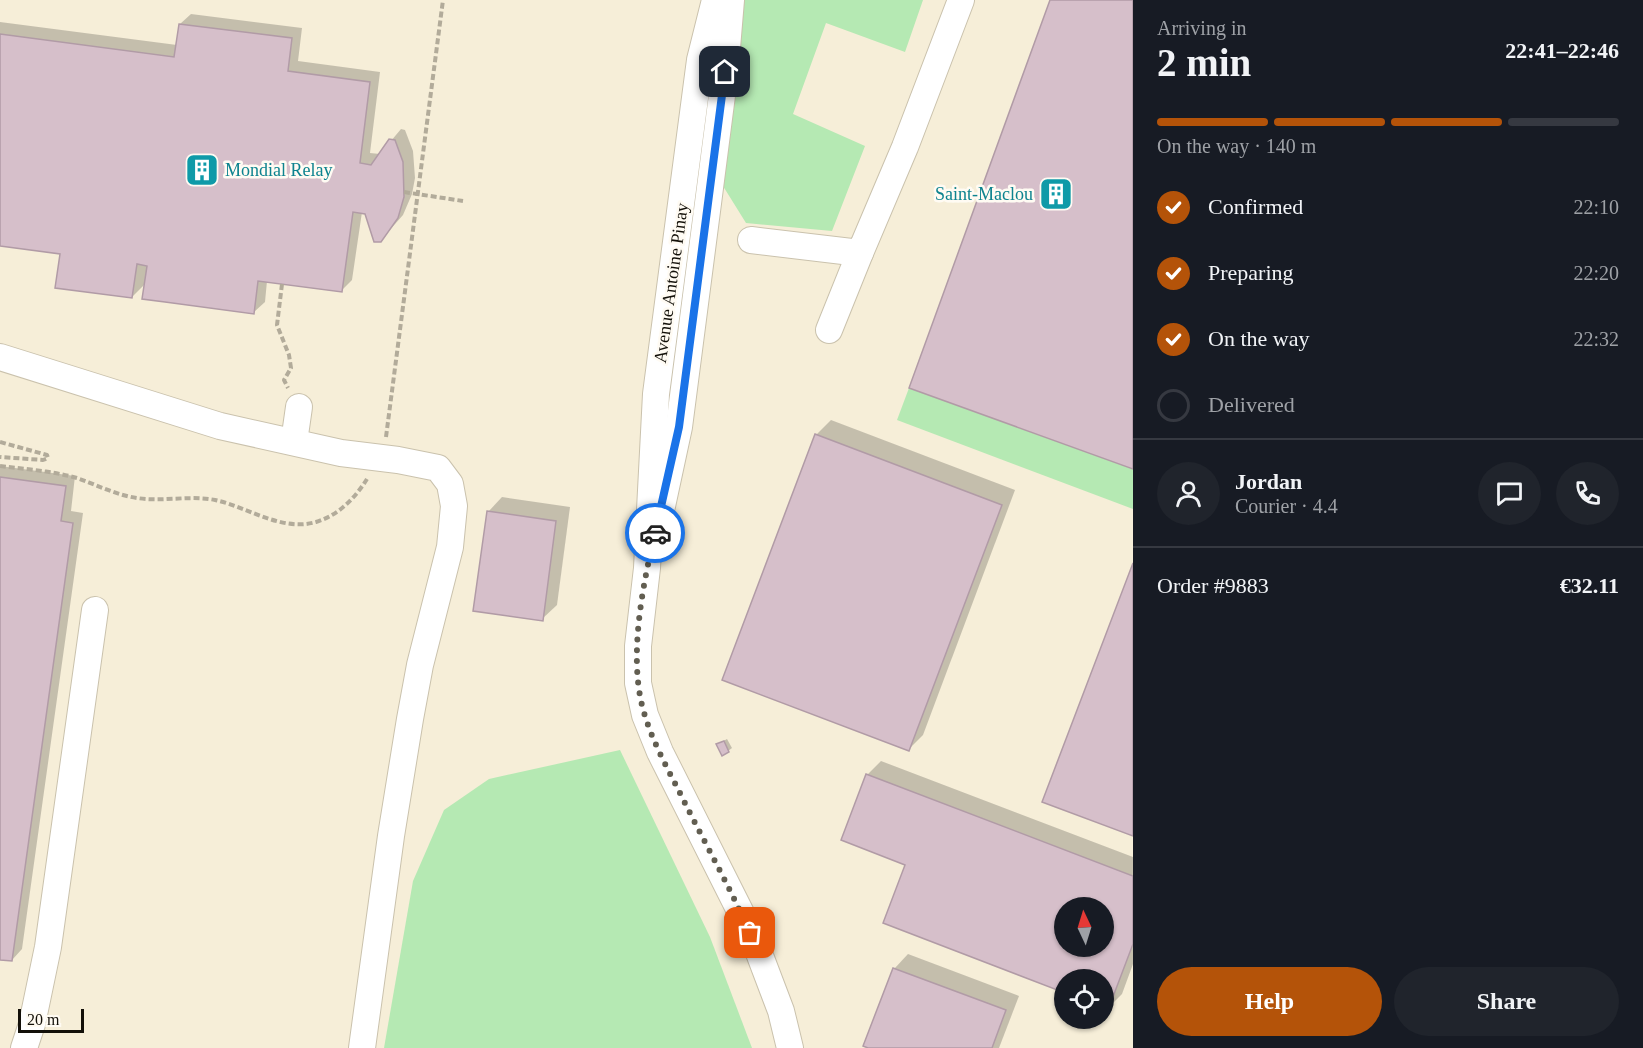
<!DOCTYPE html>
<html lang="en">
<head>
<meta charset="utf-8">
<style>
  body { margin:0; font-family:"Times New Roman",serif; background:#20242c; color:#f1f3f6; height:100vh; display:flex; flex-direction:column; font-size:22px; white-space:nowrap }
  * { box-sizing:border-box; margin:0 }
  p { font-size:20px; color:#9ea1a6 }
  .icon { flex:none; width:33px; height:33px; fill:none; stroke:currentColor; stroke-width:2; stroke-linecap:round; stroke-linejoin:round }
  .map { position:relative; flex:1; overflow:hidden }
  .panel { display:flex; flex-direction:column; background:#171b24; width:510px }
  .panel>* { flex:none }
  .needle { width:39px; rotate:356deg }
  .buttons { position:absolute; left:1054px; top:897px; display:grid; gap:12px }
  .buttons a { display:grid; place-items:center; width:60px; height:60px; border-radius:50%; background:#171b24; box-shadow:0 2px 4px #0004; font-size:30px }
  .scale { position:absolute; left:18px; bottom:15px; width:66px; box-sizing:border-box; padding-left:6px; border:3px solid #131009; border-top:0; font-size:16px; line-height:21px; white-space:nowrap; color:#131009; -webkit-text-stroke:4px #fffbf3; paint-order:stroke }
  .pin { position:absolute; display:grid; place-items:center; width:51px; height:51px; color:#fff; margin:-26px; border-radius:12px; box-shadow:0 3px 9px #0006 }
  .courier { position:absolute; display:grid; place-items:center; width:60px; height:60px; margin:-30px; border:4px solid #1a73e8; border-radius:50%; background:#fff; color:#222; box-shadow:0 2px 8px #0007 }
  .headline em { font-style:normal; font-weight:700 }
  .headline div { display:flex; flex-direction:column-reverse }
  .headline { display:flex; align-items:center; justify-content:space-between; height:102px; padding:0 24px }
  h1 { font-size:39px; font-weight:700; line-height:45px }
  .bar { display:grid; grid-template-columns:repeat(4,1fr); gap:9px 6px; align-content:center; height:72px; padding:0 24px }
  .bar i { height:8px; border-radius:4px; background:#363941 }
  .bar .current { background:#b45309 }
  .bar p { grid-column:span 4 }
  .line { display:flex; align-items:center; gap:15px; padding:0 24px; border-top:2px solid #363941 }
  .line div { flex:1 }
  .round { display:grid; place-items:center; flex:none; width:63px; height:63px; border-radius:32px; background:#20242c }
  ol { padding:0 24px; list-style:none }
  li { display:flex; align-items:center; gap:18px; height:66px }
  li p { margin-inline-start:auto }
  li .icon { padding:6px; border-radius:50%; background:#b45309; color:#fff; stroke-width:4 }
  li:last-child { color:#9ea1a6 }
  li i { width:33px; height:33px; border:3px solid #363941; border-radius:50% }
  .primary-button { display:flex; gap:12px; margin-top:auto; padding:12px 24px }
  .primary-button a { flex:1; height:69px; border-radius:36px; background:#b45309; color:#fff; font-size:24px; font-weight:700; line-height:69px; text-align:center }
  .primary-button a+a { background:#20242c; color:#f1f3f6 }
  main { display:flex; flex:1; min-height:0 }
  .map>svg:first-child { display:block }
</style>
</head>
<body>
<main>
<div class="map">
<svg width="1133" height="1048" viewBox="0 0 1133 1048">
  <rect width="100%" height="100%" fill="#f6eed8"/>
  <g fill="#b5e9b3">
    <polygon points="741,0 923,0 905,52 826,23 793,114 865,146 832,231 746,223 718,178"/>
    <polygon points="909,388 1133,469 1133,509 897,420"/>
    <polygon points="620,750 710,937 752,1048 384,1048 413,881 444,810 489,779"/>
  </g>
  <g fill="#0003" fill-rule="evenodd">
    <polygon points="191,14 302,28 298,61 380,72 370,153 380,154 401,129 405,130 413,151 415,178 412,194 403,215 380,241 366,212 362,212 352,280 341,291 267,281 265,302 254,312 146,283 132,297 61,252 0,244 0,22 177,45 180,24"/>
    <polygon points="831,420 1015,490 923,735 909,749 816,435"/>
    <polygon points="0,466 75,476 71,511 83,513 22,949 12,960 0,958"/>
    <polygon points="502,497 570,507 557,605 542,619 488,512"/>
    <polygon points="727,739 732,748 728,751 718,744"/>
    <path d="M 881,761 L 1133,857 L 1133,964 L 1122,994 L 1108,1008 L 1104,1006 L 1104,980 L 1065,980 L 1065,992 L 907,864 L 867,775 ZM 1065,908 L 1104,908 L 1104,946 L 1065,946 Z"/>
    <polygon points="908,954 1019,996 999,1048 872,1048 894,969"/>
  </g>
  <g fill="#d6bfca" stroke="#b19ba6" stroke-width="1.5" fill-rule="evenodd">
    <polygon points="1050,0 1133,0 1133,469 909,388"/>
    <polygon points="179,24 292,38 288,71 370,82 360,163 371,165 389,139 395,140 403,162 404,197 398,218 381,242 374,242 365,214 353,212 342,292 258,281 254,314 165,302 142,299 147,266 137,264 132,298 55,288 60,254 0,246 0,34 174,57"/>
    <polygon points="815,434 1002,505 909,751 722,680"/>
    <polygon points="0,477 66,486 61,521 73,523 12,961 0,960"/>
    <polygon points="487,511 556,521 543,621 473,611"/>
    <polygon points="1133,563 1133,836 1042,802"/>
    <polygon points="724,741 729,752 722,756 716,744"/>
    <path d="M 866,774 L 1133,876 L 1133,944 L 1108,1010 L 1104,1008 L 1104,980 L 1065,980 L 1065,993 L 883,923 L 905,865 L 841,840 ZM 1065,908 L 1104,908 L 1104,946 L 1065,946 Z"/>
    <polygon points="893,968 1006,1010 992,1048 868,1048 863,1046"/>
  </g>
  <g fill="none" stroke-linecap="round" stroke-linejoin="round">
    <defs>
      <g id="minor">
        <polyline points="715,0 700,60 656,394 647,568 638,646 638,683 645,715 660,752 741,913 759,953 781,1011 790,1048"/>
        <polyline points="751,240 860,253 905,147 961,0"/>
        <polyline points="829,330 860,253"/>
        <polyline points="0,357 220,426 341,453 398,460 438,468 450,484 454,506 450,547 420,665 410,719 391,836 362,1048"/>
        <polyline points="294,442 299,407"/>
        <polyline points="662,506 679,427 725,72 731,0"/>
        <polyline points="24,1048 32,1024 48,947 95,610"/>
      </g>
    </defs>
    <use href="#minor" stroke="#cac2ad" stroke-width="28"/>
    <g stroke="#b2ab9a" stroke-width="4" stroke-dasharray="6 3" stroke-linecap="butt">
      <polyline points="404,192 463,201"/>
      <polyline points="282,284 277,325 289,355 291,368 284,380 288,388"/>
      <polyline points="386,437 443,0"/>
      <polyline points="0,442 47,455 48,458 43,460 0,457"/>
      <path d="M 0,466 C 25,469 52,471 77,478 C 97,485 116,495 137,498 C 163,502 189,495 215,500 C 248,507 281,532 316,522 C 339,515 355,498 367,479"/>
    </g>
    <use href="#minor" stroke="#fff" stroke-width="26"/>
  </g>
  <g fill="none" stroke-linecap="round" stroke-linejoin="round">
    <path stroke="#625e51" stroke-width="6" stroke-dasharray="0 10.8" d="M 655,533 C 643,584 630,649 641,701 C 648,733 665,764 680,793 C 703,840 729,885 750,933"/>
    <polyline stroke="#1a73e8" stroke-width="8" points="655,533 679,427 725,72"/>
  </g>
  <defs>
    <symbol id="building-square" viewBox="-11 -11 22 22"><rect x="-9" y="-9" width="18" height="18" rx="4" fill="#0f9aa8" stroke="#fffbf3"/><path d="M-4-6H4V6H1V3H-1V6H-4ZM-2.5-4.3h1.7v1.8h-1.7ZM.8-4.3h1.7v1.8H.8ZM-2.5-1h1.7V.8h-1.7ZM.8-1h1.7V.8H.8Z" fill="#fff"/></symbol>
  </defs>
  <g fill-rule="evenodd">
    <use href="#building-square" x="183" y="151" width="38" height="38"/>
    <use href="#building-square" x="1037" y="175" width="38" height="38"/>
  </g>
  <g text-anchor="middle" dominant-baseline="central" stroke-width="5" stroke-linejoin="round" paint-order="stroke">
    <g font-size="18" fill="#0d838f" stroke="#fffbf3" text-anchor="start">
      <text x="225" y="170">Mondial Relay</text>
      <text x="1033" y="194" text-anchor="end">Saint-Maclou</text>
    </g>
    <g font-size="18" fill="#131009" stroke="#fffbf3">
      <text transform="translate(671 283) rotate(-82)">Avenue Antoine Pinay</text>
    </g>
  </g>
</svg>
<div class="buttons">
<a><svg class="needle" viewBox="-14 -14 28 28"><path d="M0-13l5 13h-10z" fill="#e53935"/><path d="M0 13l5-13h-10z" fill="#9ea1a6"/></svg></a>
<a><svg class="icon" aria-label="locate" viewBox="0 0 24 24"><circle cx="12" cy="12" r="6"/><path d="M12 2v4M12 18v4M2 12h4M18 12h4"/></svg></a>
</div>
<div class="scale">20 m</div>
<div class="pin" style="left:750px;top:933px;background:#ea580c"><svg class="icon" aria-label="bag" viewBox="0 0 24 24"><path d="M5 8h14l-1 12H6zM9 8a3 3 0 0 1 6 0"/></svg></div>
<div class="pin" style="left:725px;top:72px;background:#1f2937"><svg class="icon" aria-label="home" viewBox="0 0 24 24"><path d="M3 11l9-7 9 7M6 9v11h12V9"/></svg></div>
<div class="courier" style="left:655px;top:533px"><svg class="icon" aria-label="car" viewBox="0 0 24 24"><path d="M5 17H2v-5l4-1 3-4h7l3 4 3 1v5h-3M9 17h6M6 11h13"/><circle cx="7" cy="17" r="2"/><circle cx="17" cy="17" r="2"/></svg></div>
</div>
<section class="panel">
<div class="headline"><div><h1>2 min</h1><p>Arriving in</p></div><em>22:41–22:46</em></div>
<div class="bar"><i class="current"></i><i class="current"></i><i class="current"></i><i></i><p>On the way · 140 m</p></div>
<ol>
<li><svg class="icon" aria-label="check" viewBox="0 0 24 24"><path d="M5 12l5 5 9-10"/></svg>Confirmed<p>22:10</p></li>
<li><svg class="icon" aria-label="check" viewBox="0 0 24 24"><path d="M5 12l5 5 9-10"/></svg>Preparing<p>22:20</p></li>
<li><svg class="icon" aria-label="check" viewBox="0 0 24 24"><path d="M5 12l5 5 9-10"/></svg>On the way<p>22:32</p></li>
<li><i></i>Delivered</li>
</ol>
<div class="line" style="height:108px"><a class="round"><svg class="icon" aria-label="person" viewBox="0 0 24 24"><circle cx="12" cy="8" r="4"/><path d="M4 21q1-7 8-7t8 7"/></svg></a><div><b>Jordan</b><p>Courier · 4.4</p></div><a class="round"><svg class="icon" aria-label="chat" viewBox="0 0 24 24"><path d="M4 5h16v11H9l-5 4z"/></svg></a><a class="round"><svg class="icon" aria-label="phone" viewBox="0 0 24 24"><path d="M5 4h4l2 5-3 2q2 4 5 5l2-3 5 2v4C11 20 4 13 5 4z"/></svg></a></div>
<div class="line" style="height:78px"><div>Order #9883</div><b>€32.11</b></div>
<div class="primary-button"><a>Help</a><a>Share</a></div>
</section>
</main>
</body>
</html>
